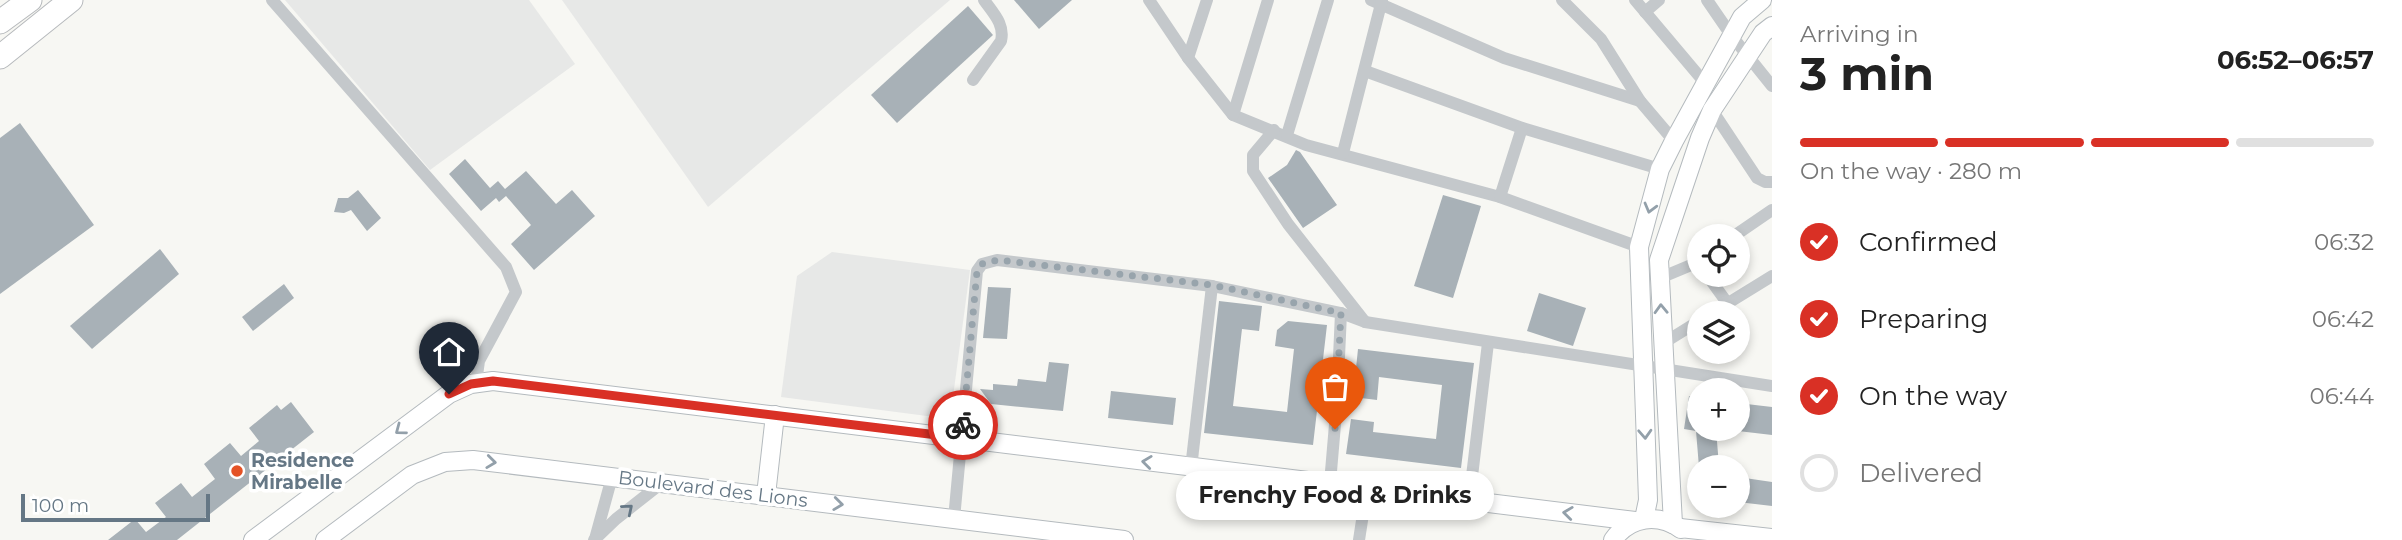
<!DOCTYPE html>
<html lang="en">
<head>
<meta charset="utf-8">
<style>
  body { margin:0; font-family:Montserrat,sans-serif; background:#f2f2f2; color:#222; height:100vh; display:flex; flex-direction:column; font-size:26px; white-space:nowrap }
  * { box-sizing:border-box; margin:0 }
  p { font-size:23px; color:#767676 }
  .icon { flex:none; width:38px; height:38px; fill:none; stroke:currentColor; stroke-width:2; stroke-linecap:round; stroke-linejoin:round }
  .map { position:relative; flex:1; overflow:hidden }
  .sheet { display:flex; flex-direction:column; background:#fff; width:630px }
  .sheet>* { flex:none }
  .fabs { position:absolute; left:1687px; top:224px; display:grid; gap:14px }
  .fabs a { display:grid; place-items:center; width:63px; height:63px; border-radius:50%; background:#fff; box-shadow:0 4px 10px #0003; font-size:35px }
  .scale { position:absolute; left:21px; bottom:18px; width:189px; box-sizing:border-box; padding-left:7px; border:4px solid #657785; border-top:0; font-size:19px; line-height:24px; white-space:nowrap; color:#657785; -webkit-text-stroke:5px #fff; paint-order:stroke }
  .pin { position:absolute; display:grid; place-items:center; width:60px; height:60px; color:#fff; margin:-72px -30px; border-radius:50% 50% 50% 0; rotate:-45deg; box-shadow:0 0 7px #0007 }
  .pin .icon { rotate:45deg }
  .courier { position:absolute; display:grid; place-items:center; width:70px; height:70px; margin:-35px; border:5px solid #d93025; border-radius:50%; background:#fff; color:#222; box-shadow:0 2px 9px #0007 }
  .bubble { position:absolute; height:49px; border-radius:24px; background:#fff; box-shadow:0 4px 10px #0003; font-size:23px; font-weight:700; line-height:49px; text-align:center }
  .summary em { font-style:normal; font-weight:700 }
  .summary div { display:flex; flex-direction:column-reverse }
  .summary { display:flex; align-items:center; justify-content:space-between; height:119px; padding:0 28px }
  h1 { font-size:46px; font-weight:700; line-height:52px }
  .bar { display:grid; grid-template-columns:repeat(4,1fr); gap:10px 7px; align-content:center; height:84px; padding:0 28px }
  .bar i { height:9px; border-radius:5px; background:#e0e0e0 }
  .bar .active { background:#d93025 }
  .bar p { grid-column:span 4 }
  ol { padding:0 28px; list-style:none }
  li { display:flex; align-items:center; gap:21px; height:77px }
  li p { margin-inline-start:auto }
  li .icon { padding:7px; border-radius:50%; background:#d93025; color:#fff; stroke-width:4 }
  li:last-child { color:#767676 }
  li i { width:38px; height:38px; border:4px solid #e0e0e0; border-radius:50% }
  main { display:flex; flex:1; min-height:0 }
  .map>svg:first-child { display:block }
</style>
</head>
<body>
<main>
<div class="map">
<svg width="1772" height="540" viewBox="0 0 1772 540">
  <rect width="100%" height="100%" fill="#f7f7f3"/>
  <g fill="#e7e8e7">
    <polygon points="285,0 529,0 575,64 430,170"/>
    <polygon points="562,0 950,0 708,207"/>
    <polygon points="832,252 970,270 950,419 781,397 797,276"/>
  </g>
  <g fill="#a8b1b7">
    <polygon points="1014,0 1072,0 1039,29"/>
    <polygon points="968,6 993,35 897,123 871,95"/>
    <polygon points="20,123 94,225 0,294 0,138"/>
    <polygon points="1296,150 1300,152 1337,205 1303,228 1268,178 1287,165"/>
    <polygon points="465,159 490,188 498,181 505,189 526,171 556,204 572,190 595,216 534,270 511,244 531,225 506,196 499,202 496,198 481,211 449,174"/>
    <polygon points="358,190 381,218 367,231 351,210 344,213 334,212 338,198 348,198"/>
    <polygon points="1443,195 1481,206 1453,298 1414,286"/>
    <polygon points="160,249 179,274 92,349 70,326"/>
    <polygon points="284,284 294,298 253,331 242,317"/>
    <polygon points="988,287 1011,288 1007,339 983,338"/>
    <polygon points="1539,293 1586,308 1573,346 1527,331"/>
    <polygon points="1219,301 1262,306 1259,331 1242,329 1233,406 1287,412 1294,349 1275,346 1277,330 1288,321 1327,325 1313,445 1204,433"/>
    <polygon points="1358,349 1474,363 1461,468 1346,454 1351,419 1374,422 1373,432 1436,439 1442,385 1379,377 1377,400 1353,397"/>
    <polygon points="1049,362 1069,364 1063,411 991,404 980,389 993,390 993,384 1017,386 1018,379 1046,382"/>
    <polygon points="1111,391 1176,398 1173,425 1108,418"/>
    <polygon points="1689,396 1699,398 1699,429 1716,429 1719,466 1699,467 1696,431 1684,429"/>
    <polygon points="291,402 314,432 177,540 108,540 135,519 146,532 166,517 155,503 181,483 192,497 215,479 204,464 230,443 241,456 259,441 249,428 277,405 281,410"/>
    <polygon points="1738,403 1772,407 1772,435 1738,431"/>
    <polygon points="1738,477 1772,482 1772,506 1738,502"/>
  </g>
  <g fill="none" stroke-linecap="round" stroke-linejoin="round">
    <defs>
      <g id="secondary">
        <polyline points="766,495 775,415"/>
        <polyline points="1644,519 1648,500 1639,247 1660,169 1674,141 1742,17 1762,0"/>
        <polyline points="1673,524 1659,260 1700,138 1712,110 1763,33 1772,26"/>
        <polyline points="1680,528 1772,538"/>
        <polyline points="253,540 449,394 471,384 493,381 1635,521"/>
        <polyline points="325,540 412,475 445,462 473,460 1124,540"/>
        <path d="M 1613,540 C 1630,516 1658,513 1681,529"/>
      </g>
      <g id="highway">
        <polyline points="0,22 30,0"/>
        <polyline points="0,57 71,0"/>
      </g>
    </defs>
    <use href="#secondary" stroke="#b4babe" stroke-width="20"/>
    <use href="#highway" stroke="#b7babd" stroke-width="25"/>
    <g stroke="#c4c8cb" stroke-width="12">
      <polyline points="272,0 506,267 516,292 479,361 476,383"/>
      <polyline points="1149,0 1188,58 1233,115 1306,145 1500,197 1639,247"/>
      <polyline points="1371,0 1504,58 1640,101"/>
      <polyline points="1562,0 1601,39 1640,101 1674,141"/>
      <polyline points="1635,0 1705,83"/>
      <polyline points="1707,0 1731,35 1772,86"/>
      <polyline points="1645,12 1659,0"/>
      <polyline points="1188,58 1207,0"/>
      <polyline points="1365,71 1522,128 1660,169"/>
      <path d="M 973,80 L 1001,41 C 1005,24 993,13 984,0"/>
      <polyline points="1712,110 1757,178 1765,182 1772,182"/>
      <polyline points="1233,115 1268,0"/>
      <polyline points="1274,130 1253,155 1253,171 1288,224 1365,322"/>
      <polyline points="1287,135 1328,0"/>
      <polyline points="1343,153 1382,0"/>
      <polyline points="1500,197 1522,128"/>
      <polyline points="1734,236 1772,210"/>
      <polyline points="1707,275 1728,304"/>
      <polyline points="1660,278 1696,263 1699,265"/>
      <polyline points="1712,313 1772,276"/>
      <polyline points="1662,344 1699,321"/>
      <polyline points="1191,468 1212,286"/>
      <polyline points="1330,483 1337,401 1341,313"/>
      <polyline points="1469,501 1488,343"/>
      <polyline points="954,519 977,271 982,264 997,260 1212,286 1341,313 1365,322 1772,386"/>
      <polyline points="595,539 612,477"/>
      <polyline points="594,540 616,519 663,482"/>
      <polyline points="1359,540 1367,488"/>
    </g>
    <use href="#secondary" stroke="#fff" stroke-width="18"/>
    <use href="#highway" stroke="#fff" stroke-width="23"/>
  </g>
  <defs><path id="oneway-chevron" d="M-2-3.5L2.5 0L-2 3.5" fill="none" stroke-width="1.6" stroke-linecap="round" stroke-linejoin="round" transform="scale(1.75)"/></defs>
  <g stroke="#93a0aa">
    <use href="#oneway-chevron" transform="translate(1650 208) rotate(105)"/>
    <use href="#oneway-chevron" transform="translate(1661 309) rotate(-92)"/>
    <use href="#oneway-chevron" transform="translate(400 430) rotate(143)"/>
    <use href="#oneway-chevron" transform="translate(1645 434) rotate(87)"/>
    <use href="#oneway-chevron" transform="translate(491 462) rotate(7)"/>
    <use href="#oneway-chevron" transform="translate(1147 462) rotate(-173)"/>
    <use href="#oneway-chevron" transform="translate(838 504) rotate(7)"/>
    <use href="#oneway-chevron" transform="translate(1568 513) rotate(-173)"/>
  </g>
  <use stroke="#657785" href="#oneway-chevron" transform="translate(628 509) rotate(-40)"/>
  <g fill="none" stroke-linecap="round" stroke-linejoin="round">
    <polyline stroke="#98a4ac" stroke-width="7" stroke-dasharray="0 12.6" points="963,425 977,271 982,264 998,260 1212,285 1341,313 1335,429"/>
    <polyline stroke="#d93025" stroke-width="9" points="449,394 471,384 493,381 962,438 963,425"/>
  </g>
  <circle fill="#e45226" stroke="#fff" stroke-width="2.5" cx="237" cy="471" r="7"/>
  <g text-anchor="middle" dominant-baseline="central" stroke-width="7" stroke-linejoin="round" paint-order="stroke">
    <g font-size="19" font-weight="bold" fill="#657785" stroke="#fff" text-anchor="start">
      <text x="251" y="460">Residence<tspan x="251" dy="22">Mirabelle</tspan></text>
    </g>
    <g font-size="19" fill="#657785" stroke="#fff">
      <text transform="translate(713 489) rotate(7)">Boulevard des Lions</text>
    </g>
  </g>
</svg>
<div class="fabs">
<a><svg class="icon" aria-label="locate" viewBox="0 0 24 24"><circle cx="12" cy="12" r="6"/><path d="M12 2v4M12 18v4M2 12h4M18 12h4"/></svg></a>
<a><svg class="icon" aria-label="layers" viewBox="0 0 24 24"><path d="M12 4l9 5-9 5-9-5zM3 14l9 5 9-5"/></svg></a>
<a>+</a>
<a>−</a>
</div>
<div class="scale">100 m</div>
<div class="pin" style="left:1335px;top:429px;background:#ea580c"><svg class="icon" aria-label="bag" viewBox="0 0 24 24"><path d="M5 8h14l-1 12H6zM9 8a3 3 0 0 1 6 0"/></svg></div>
<div class="pin" style="left:449px;top:394px;background:#1f2937"><svg class="icon" aria-label="home" viewBox="0 0 24 24"><path d="M3 11l9-7 9 7M6 9v11h12V9"/></svg></div>
<div class="courier" style="left:963px;top:425px"><svg class="icon" aria-label="bike" viewBox="0 0 24 24"><circle cx="6" cy="16" r="4"/><circle cx="18" cy="16" r="4"/><path d="M6 16l4-8h5l3 8M10 8l3 8H6M13 5h3"/></svg></div>
<div class="bubble" style="left:1176px;top:471px;width:318px">Frenchy Food &amp; Drinks</div>
</div>
<section class="sheet">
<div class="summary"><div><h1>3 min</h1><p>Arriving in</p></div><em>06:52–06:57</em></div>
<div class="bar"><i class="active"></i><i class="active"></i><i class="active"></i><i></i><p>On the way · 280 m</p></div>
<ol>
<li><svg class="icon" aria-label="check" viewBox="0 0 24 24"><path d="M5 12l5 5 9-10"/></svg>Confirmed<p>06:32</p></li>
<li><svg class="icon" aria-label="check" viewBox="0 0 24 24"><path d="M5 12l5 5 9-10"/></svg>Preparing<p>06:42</p></li>
<li><svg class="icon" aria-label="check" viewBox="0 0 24 24"><path d="M5 12l5 5 9-10"/></svg>On the way<p>06:44</p></li>
<li><i></i>Delivered</li>
</ol>
</section>
</main>
</body>
</html>
